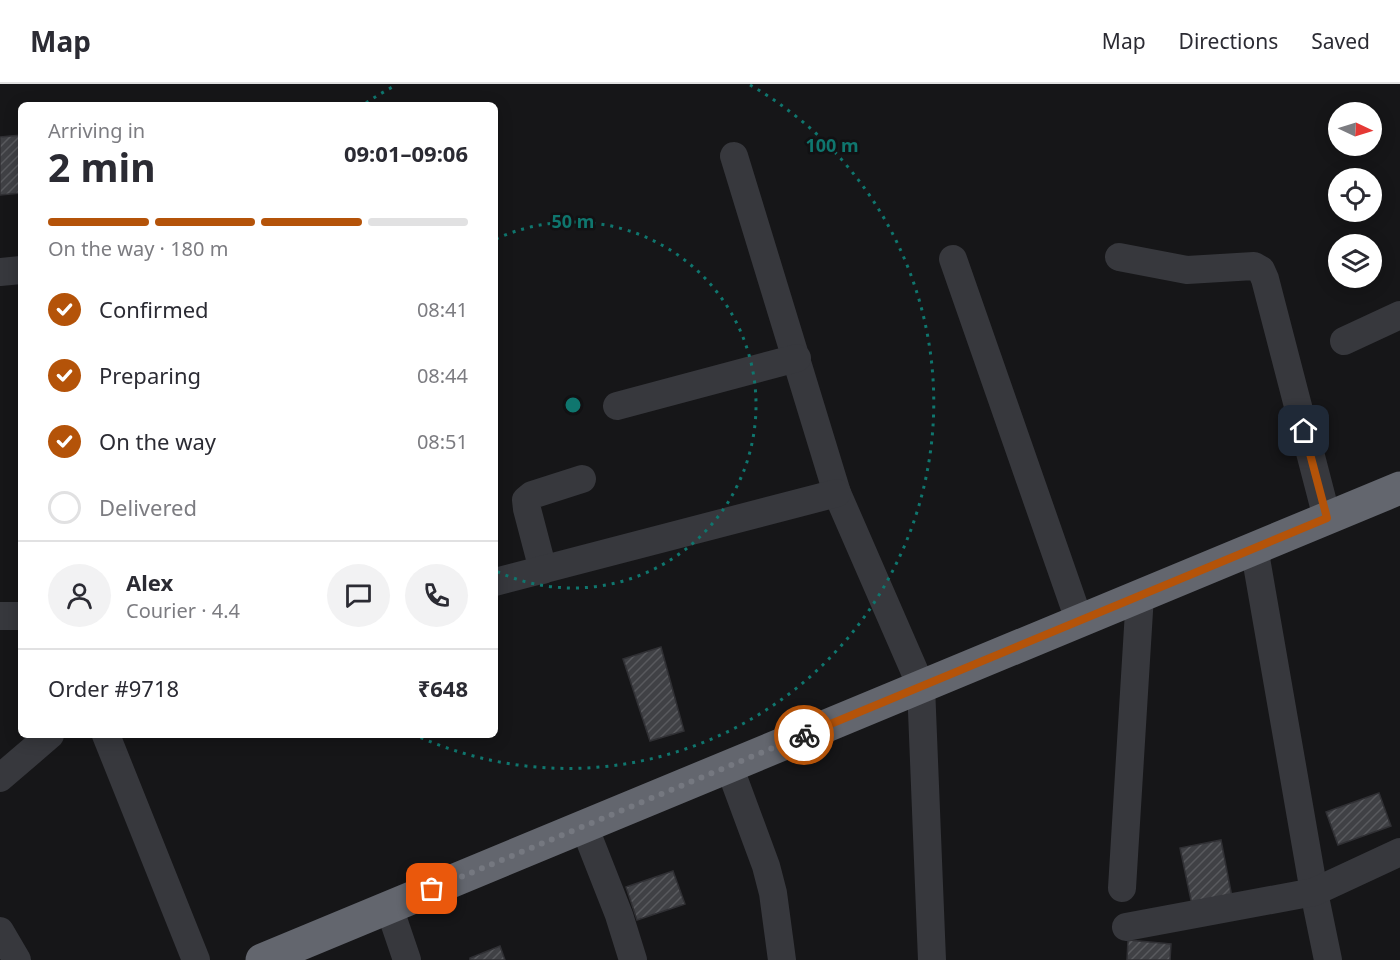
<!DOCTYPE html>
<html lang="en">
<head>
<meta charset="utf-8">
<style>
  body { margin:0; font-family:"Noto Sans",sans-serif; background:#f2f2f3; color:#2b2b33; height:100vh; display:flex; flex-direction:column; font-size:22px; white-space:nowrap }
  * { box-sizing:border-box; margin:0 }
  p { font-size:20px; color:#7c7c81 }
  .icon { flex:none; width:33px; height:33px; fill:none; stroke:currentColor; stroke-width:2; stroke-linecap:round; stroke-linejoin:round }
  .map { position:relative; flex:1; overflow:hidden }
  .side { position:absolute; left:18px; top:18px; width:480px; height:636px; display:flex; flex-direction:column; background:#fff; border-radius:9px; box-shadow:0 3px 15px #0003 }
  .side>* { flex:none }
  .needle { width:39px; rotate:94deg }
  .buttons { position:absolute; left:1328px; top:18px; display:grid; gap:12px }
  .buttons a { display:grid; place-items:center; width:54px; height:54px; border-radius:50%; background:#fff; box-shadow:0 3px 15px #0003; font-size:30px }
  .pin { position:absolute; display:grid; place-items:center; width:51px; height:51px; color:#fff; margin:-26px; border-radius:12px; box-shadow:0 3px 9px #0006 }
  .courier { position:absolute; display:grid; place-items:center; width:60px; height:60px; margin:-30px; border:4px solid #b45309; border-radius:50%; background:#fff; color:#222; box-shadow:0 2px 8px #0007 }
  .headline em { font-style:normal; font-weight:700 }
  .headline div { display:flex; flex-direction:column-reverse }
  .headline { display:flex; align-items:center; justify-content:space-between; height:102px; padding:0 30px }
  h1 { font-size:39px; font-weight:700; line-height:45px }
  .bar { display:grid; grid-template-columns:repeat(4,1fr); gap:9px 6px; align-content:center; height:72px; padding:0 30px }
  .bar i { height:8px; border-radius:4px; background:#e1e1e2 }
  .bar .active { background:#b45309 }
  .bar p { grid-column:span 4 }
  .line { display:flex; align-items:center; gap:15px; padding:0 30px; border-top:2px solid #e1e1e2 }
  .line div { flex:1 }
  .round { display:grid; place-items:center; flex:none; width:63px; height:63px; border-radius:32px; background:#f2f2f3 }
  ol { padding:0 30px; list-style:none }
  li { display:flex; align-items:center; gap:18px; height:66px }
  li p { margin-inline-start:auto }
  li .icon { padding:6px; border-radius:50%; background:#b45309; color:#fff; stroke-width:4 }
  li:last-child { color:#7c7c81 }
  li i { width:33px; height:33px; border:3px solid #e1e1e2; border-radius:50% }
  header { display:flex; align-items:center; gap:36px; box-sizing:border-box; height:84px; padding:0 30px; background:#fff; border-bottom:2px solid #e1e1e2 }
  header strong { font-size:28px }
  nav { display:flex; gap:33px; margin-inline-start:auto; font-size:21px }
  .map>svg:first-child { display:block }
</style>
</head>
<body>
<header>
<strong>Map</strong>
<nav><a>Map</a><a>Directions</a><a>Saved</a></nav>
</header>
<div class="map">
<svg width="1400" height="876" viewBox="0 0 1400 876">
  <defs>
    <pattern id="building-hatch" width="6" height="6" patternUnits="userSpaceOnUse" patternTransform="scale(1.5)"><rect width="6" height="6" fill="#404145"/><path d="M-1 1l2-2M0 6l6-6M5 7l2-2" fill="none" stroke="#595a5e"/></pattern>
  </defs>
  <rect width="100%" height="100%" fill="#161618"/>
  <g fill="url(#building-hatch)" stroke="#303034" stroke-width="1.5">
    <polygon points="21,51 21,109 0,111 0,53"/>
    <polygon points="661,563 684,647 650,657 623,575"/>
    <polygon points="1379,709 1391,742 1338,761 1326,728"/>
    <polygon points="1221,756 1232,813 1192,821 1180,764"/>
    <polygon points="673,787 685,820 637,836 626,803"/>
    <polygon points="1128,856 1171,860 1170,876 1127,876"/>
    <polygon points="500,862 505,876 470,876 470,874"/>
  </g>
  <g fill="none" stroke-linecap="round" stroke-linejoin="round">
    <g stroke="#37383d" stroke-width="28">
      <polyline points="734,72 837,409 921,602 932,876"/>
      <polyline points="1119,173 1187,186 1254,182 1261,186 1265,195 1327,434"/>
      <polyline points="953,175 1079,536"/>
      <polyline points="0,188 21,186"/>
      <polyline points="1344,257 1400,231"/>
      <polyline points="617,322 797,274"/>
      <polyline points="1254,463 1314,808 1328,876"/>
      <polyline points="543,486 527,425 526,416 532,411 582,395"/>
      <polyline points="495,498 837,409"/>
      <polyline points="0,532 21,532"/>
      <polyline points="106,651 196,876"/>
      <polyline points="729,682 766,782 773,809 782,876"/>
      <polyline points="0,694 50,651"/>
      <polyline points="584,742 619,831 633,876"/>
      <polyline points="1122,804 1140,511"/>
      <polyline points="389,823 407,876"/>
      <polyline points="1126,843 1314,808 1400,768"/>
      <polyline points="0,847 17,876"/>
    </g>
    <polyline stroke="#63666e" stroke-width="33" points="262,876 1400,404"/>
  </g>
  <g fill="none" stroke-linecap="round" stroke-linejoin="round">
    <polyline stroke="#757880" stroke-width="6" stroke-dasharray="0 10.8" points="432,805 804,651"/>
    <polyline stroke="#b45309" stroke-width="8" points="804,651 1327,434 1304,347"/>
  </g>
  <g fill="none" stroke="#0f766e" stroke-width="3" stroke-dasharray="3 6">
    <path d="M496 155A183 183 0 1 1 496 487"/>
    <path d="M366 19A366 366 0 0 1 396 1M750 1A366 366 0 0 1 415 651"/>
  </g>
  <circle cx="573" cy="321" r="9" fill="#0f766e" stroke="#111113" stroke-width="3"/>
  <g font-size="18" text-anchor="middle" font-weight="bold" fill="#0f766e" stroke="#111113" stroke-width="5" stroke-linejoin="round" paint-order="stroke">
    <text x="832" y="68">100 m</text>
    <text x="573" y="144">50 m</text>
  </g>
</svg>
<div class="buttons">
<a><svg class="needle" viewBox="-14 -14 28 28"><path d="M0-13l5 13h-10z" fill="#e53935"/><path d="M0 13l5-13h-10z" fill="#7c7c81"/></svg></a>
<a><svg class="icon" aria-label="locate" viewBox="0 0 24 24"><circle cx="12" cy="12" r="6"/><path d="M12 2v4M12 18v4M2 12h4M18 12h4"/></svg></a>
<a><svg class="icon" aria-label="layers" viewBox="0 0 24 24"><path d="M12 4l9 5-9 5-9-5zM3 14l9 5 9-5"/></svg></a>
</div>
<div class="pin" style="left:432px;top:805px;background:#ea580c"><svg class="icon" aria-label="bag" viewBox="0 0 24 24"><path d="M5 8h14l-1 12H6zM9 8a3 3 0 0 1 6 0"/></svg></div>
<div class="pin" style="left:1304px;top:347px;background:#1f2937"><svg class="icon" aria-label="home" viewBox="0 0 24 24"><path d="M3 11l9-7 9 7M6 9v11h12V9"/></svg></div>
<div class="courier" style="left:804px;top:651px"><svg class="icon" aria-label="bike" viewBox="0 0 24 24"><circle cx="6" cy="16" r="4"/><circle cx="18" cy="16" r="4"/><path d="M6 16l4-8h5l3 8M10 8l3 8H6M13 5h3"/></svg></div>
<section class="side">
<div class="headline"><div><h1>2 min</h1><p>Arriving in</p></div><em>09:01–09:06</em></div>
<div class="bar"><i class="active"></i><i class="active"></i><i class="active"></i><i></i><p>On the way · 180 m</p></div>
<ol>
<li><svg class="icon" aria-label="check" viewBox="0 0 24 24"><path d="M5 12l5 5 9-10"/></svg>Confirmed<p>08:41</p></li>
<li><svg class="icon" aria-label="check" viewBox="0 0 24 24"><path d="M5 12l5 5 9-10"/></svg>Preparing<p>08:44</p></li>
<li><svg class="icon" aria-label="check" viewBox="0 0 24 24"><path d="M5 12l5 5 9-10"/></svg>On the way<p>08:51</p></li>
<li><i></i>Delivered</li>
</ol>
<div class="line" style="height:108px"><a class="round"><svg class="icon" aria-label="person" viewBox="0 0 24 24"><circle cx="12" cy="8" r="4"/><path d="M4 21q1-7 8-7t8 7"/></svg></a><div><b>Alex</b><p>Courier · 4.4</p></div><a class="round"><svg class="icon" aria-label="chat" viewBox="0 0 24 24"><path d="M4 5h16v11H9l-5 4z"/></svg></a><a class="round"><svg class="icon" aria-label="phone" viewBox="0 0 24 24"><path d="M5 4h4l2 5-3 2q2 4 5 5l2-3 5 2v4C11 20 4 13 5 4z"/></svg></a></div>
<div class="line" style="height:78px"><div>Order #9718</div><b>₹648</b></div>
</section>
</div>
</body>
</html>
